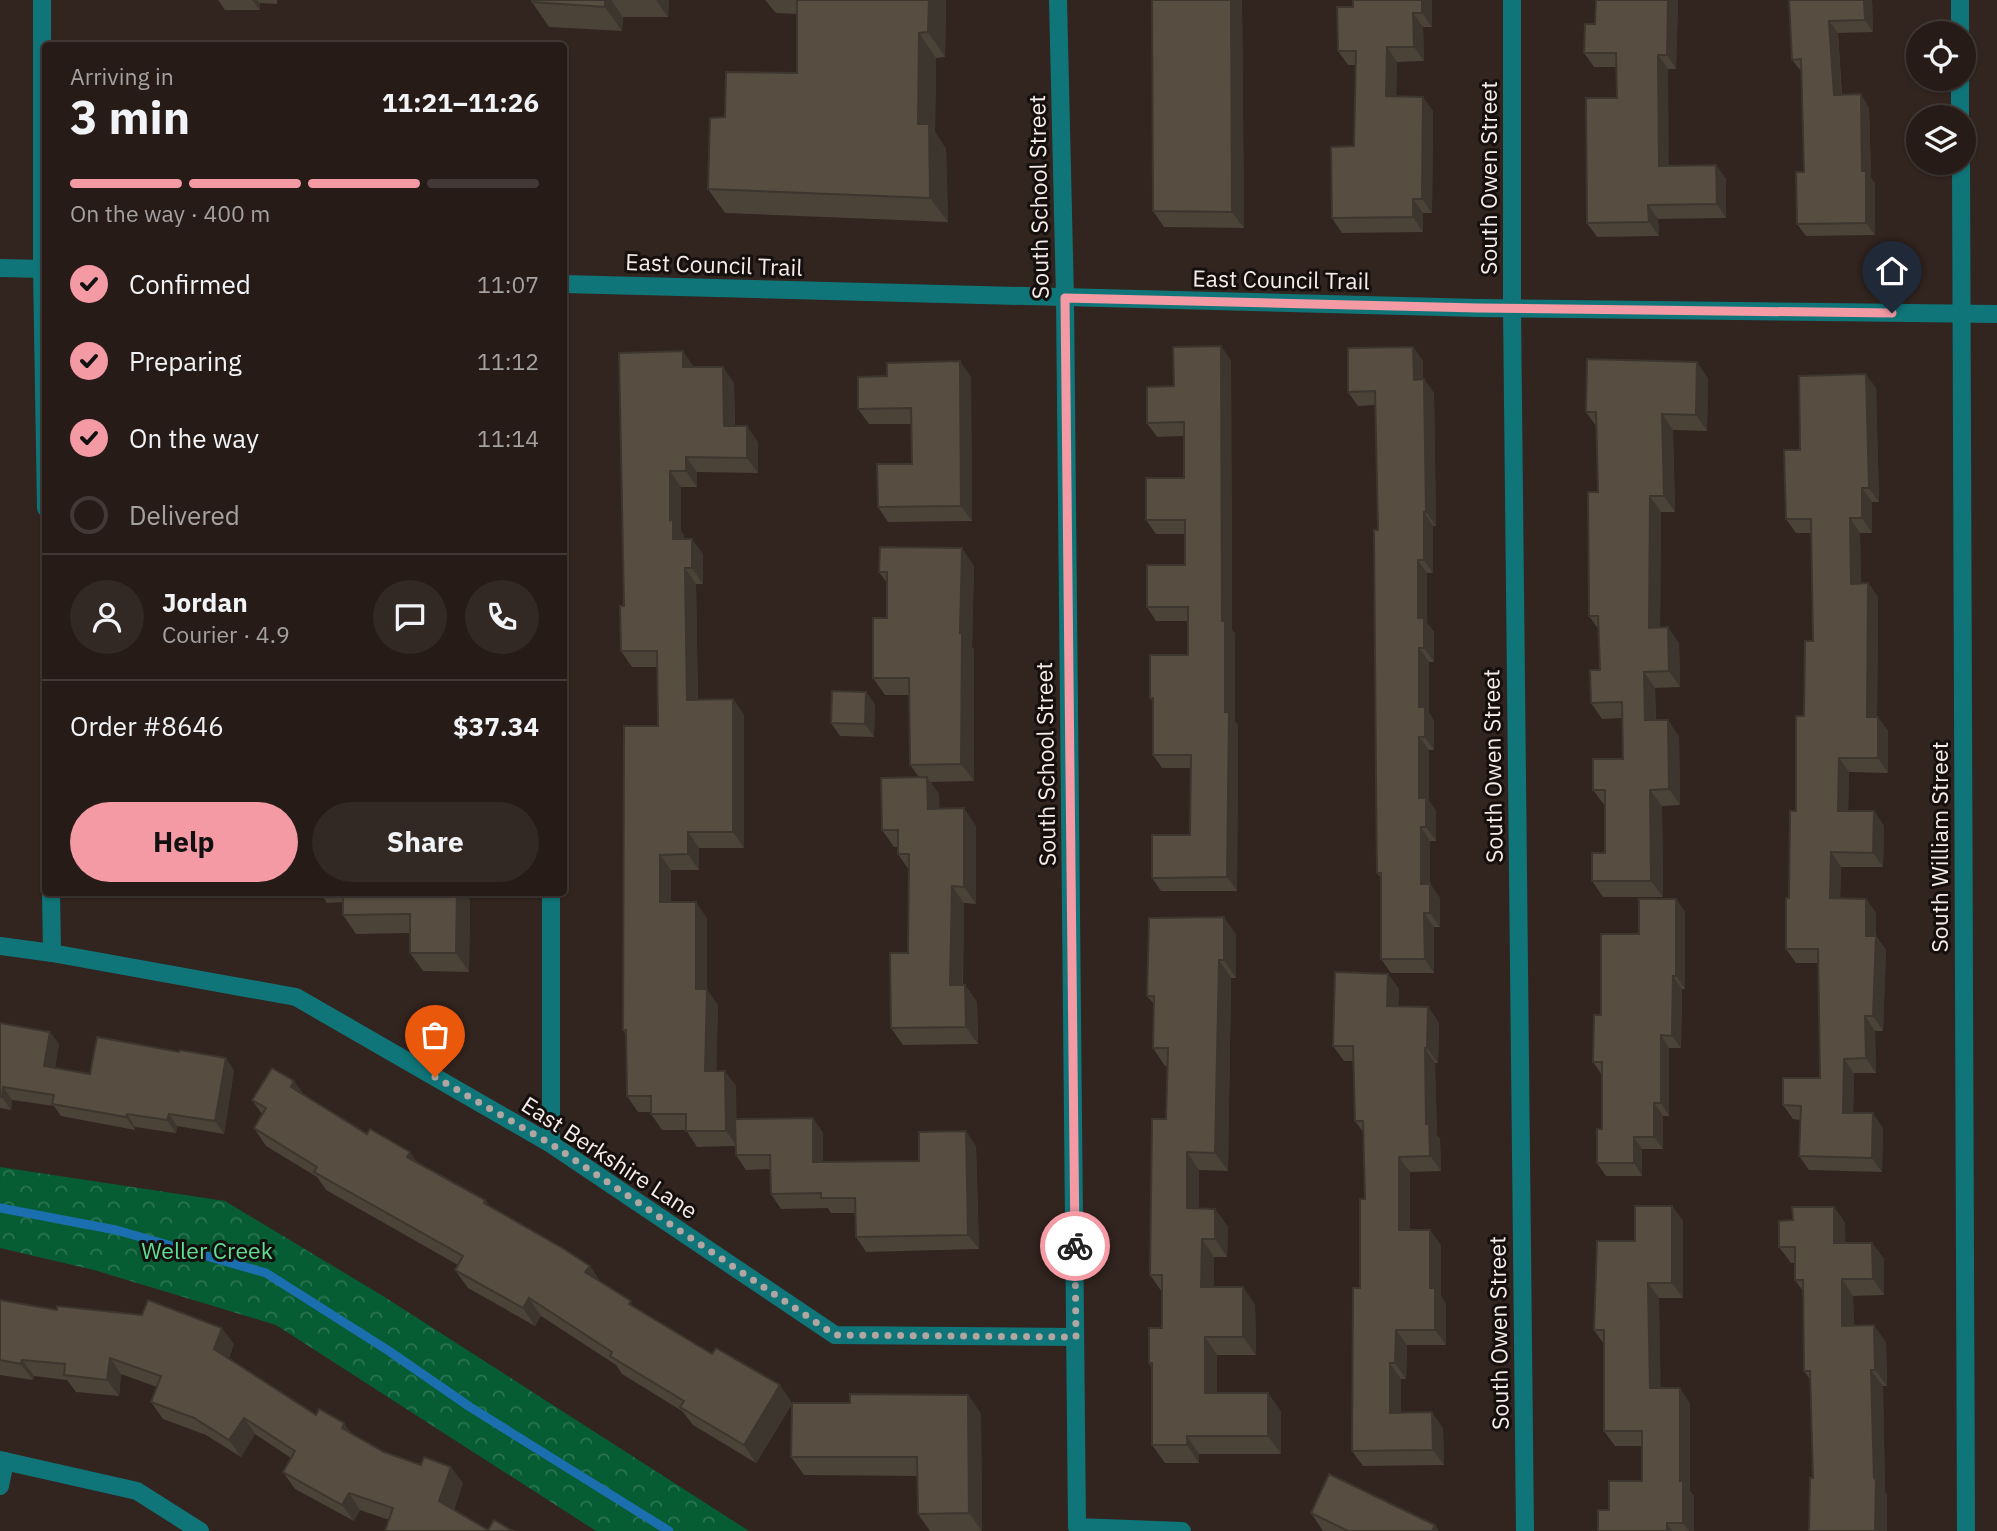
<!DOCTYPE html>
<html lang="en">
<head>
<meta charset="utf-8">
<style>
  body { margin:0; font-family:"IBM Plex Sans",sans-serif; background:#322824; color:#f1f3f6; height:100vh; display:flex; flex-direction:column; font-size:26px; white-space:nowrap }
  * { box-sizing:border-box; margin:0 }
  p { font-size:23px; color:#a4a1a1 }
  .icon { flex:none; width:38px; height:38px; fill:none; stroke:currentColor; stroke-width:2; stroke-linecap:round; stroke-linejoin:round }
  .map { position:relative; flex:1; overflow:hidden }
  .side { position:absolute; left:42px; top:42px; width:525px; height:854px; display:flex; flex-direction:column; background:#261b17; border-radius:7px; box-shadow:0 2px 5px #0004,0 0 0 2px #423936 }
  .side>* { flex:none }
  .buttons { position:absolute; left:1906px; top:21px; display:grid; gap:14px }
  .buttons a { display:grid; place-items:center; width:70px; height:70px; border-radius:50%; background:#261b17; box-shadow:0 2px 5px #0004,0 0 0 2px #423936; font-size:35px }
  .pin { position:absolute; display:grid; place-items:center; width:60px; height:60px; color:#fff; margin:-72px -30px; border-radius:50% 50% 50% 0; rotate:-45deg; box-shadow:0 0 7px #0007 }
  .pin .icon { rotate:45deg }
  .courier { position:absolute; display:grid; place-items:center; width:70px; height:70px; margin:-35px; border:5px solid #f49aa4; border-radius:50%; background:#fff; color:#222; box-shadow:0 2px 9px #0007 }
  .overview em { font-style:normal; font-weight:700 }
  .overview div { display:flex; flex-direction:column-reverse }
  .overview { display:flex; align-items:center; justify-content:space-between; height:119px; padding:0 28px }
  h1 { font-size:46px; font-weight:700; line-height:52px }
  .bar { display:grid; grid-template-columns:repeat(4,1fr); gap:10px 7px; align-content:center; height:84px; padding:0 28px }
  .bar i { height:9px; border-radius:5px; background:#423936 }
  .bar .current { background:#f49aa4 }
  .bar p { grid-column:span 4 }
  .line { display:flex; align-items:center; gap:18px; padding:0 28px; border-top:2px solid #423936 }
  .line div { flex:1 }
  .round { display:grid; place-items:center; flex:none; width:74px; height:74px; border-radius:37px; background:#322824 }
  ol { padding:0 28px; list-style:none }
  li { display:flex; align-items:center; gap:21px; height:77px }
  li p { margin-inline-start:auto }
  li .icon { padding:7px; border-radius:50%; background:#f49aa4; color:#111; stroke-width:4 }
  li:last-child { color:#a4a1a1 }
  li i { width:38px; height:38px; border:4px solid #423936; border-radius:50% }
  .button { display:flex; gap:14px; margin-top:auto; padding:14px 28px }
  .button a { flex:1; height:80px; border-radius:42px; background:#f49aa4; color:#111; font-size:28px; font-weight:700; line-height:80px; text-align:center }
  .button a+a { background:#322824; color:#f1f3f6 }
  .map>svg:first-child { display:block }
</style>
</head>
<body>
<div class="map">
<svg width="1997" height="1531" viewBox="0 0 1997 1531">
  <defs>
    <pattern id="forest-crowns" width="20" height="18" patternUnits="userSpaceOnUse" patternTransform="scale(1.75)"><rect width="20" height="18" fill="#065d34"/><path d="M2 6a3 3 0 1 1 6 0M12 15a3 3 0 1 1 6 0" fill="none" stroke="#2b7451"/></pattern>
  </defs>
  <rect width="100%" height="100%" fill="#32241f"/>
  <polygon fill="url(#forest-crowns)" points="0,1167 225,1201 383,1296 749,1531 596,1531 276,1325 94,1270 0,1248"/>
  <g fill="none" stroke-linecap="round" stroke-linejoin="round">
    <polyline stroke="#1c6faf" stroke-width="9" points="0,1208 116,1230 266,1273 389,1351 470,1407 669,1531"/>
    <g stroke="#107578" stroke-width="18">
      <polyline points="42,0 42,269 46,508"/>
      <polyline points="1058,0 1065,298 1077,1527 1182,1531"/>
      <polyline points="1512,0 1512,308 1525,1531"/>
      <polyline points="1960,0 1960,33"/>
      <polyline points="1960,79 1960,117"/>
      <polyline points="1961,163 1966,1531"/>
      <polyline points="0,268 46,269"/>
      <polyline points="564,284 1478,308 1997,314"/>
      <polyline points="51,892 52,953"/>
      <polyline points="0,946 52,953 296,997 551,1144 835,1335 1075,1337"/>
      <polyline points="551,1144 551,892"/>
      <polyline points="0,1460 137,1491 200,1531"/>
      <polyline points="0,1486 5,1461"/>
    </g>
  </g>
  <g fill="#4b4238">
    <polygon points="218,0 277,0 277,4 260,3 260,10 225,10"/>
    <polygon points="532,0 669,0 668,17 623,17 622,31 549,27 532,2"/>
    <polygon points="765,0 946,0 945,57 936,58 935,132 946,149 948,222 725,213 708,189 725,117 797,73 797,14 776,13"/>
    <polygon points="1152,0 1242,0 1244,228 1164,227 1153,211"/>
    <polygon points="1432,0 1432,27 1423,27 1424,61 1397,62 1396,96 1433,111 1432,213 1423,213 1423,232 1342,233 1332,218 1354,146 1356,65 1348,65 1338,51"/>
    <polygon points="1678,0 1676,69 1668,69 1668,166 1716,165 1726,179 1726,218 1658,219 1659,236 1597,237 1587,223 1617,98 1616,67 1594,67 1584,53 1595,24"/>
    <polygon points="1789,0 1872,0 1873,32 1838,33 1842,95 1869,107 1871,178 1875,183 1875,235 1806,236 1797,224 1804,172 1802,72 1792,60"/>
    <polygon points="1413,347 1423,361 1423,379 1434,393 1436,526 1433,526 1433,573 1427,573 1427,623 1434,632 1434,662 1429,662 1429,713 1434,721 1434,750 1429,750 1429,801 1436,811 1436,841 1430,841 1430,884 1440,898 1440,927 1434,927 1434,973 1391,973 1381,959 1381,878 1377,873 1378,530 1375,405 1358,406 1348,392"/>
    <polygon points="1231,360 1232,630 1235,634 1235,721 1238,726 1237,891 1161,891 1152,878 1190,835 1191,768 1162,768 1153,755 1153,702 1150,698 1188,655 1188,621 1156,621 1147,607 1185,565 1185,534 1156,534 1146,520 1184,478 1184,436 1157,437 1147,423 1174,386"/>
    <polygon points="694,367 734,383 735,426 758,442 758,473 697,472 697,487 681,487 681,531 684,535 684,539 703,554 703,584 696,584 698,700 733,699 744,715 744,848 699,848 699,870 671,870 671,902 707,918 707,990 718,1005 716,1071 736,1086 736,1119 813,1118 823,1133 823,1162 919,1161 976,1146 979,1249 866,1252 856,1237 855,1213 831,1213 828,1208 781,1209 771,1194 770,1169 746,1170 736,1155 736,1146 697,1147 686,1130 662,1130 651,1114 651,1112 638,1112 627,1096 626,1035 623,1030 658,726 657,667 632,667 621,651 624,606"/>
    <polygon points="887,376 971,377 972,521 888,522 878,507 912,464 911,424 869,424 858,409"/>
    <polygon points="1708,378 1707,431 1673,430 1675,512 1661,512 1660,627 1679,643 1680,687 1655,688 1656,720 1679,736 1680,805 1662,806 1663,897 1603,897 1592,881 1605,853 1605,806 1593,790 1623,759 1622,718 1602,719 1591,703 1600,670 1599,630 1589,616 1598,492 1596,426 1586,412"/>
    <polygon points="1876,388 1879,502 1872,502 1872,533 1860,533 1861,583 1868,583 1878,597 1877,717 1888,731 1888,773 1849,772 1848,811 1874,811 1884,826 1883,867 1841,867 1840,898 1866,899 1876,913 1876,936 1886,950 1883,1031 1875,1031 1876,1073 1854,1073 1853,1113 1883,1128 1882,1172 1809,1170 1799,1156 1800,1120 1793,1119 1783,1105 1820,1078 1818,963 1796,963 1786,949 1796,811 1804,716 1813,641 1811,533 1796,533 1786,519 1800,450"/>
    <polygon points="974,566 972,647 974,650 974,781 930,782 939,794 939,809 976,826 976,904 964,903 963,985 965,985 977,1002 978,1044 903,1045 891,1028 908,953 909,870 898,854 898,847 894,847 882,830 919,777 910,765 909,695 885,695 873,678 887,618 887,583 879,572"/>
    <polygon points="875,704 874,737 840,736 831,723"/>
    <polygon points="184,892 219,892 218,898"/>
    <polygon points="320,892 467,892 470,897 469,972 423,971 410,953 410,933 356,934 343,915 343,902 327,903"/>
    <polygon points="1676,899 1685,912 1685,989 1682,989 1681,1048 1669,1048 1669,1116 1663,1116 1663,1149 1642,1149 1642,1176 1606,1176 1597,1163 1602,1129 1602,1075 1593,1062 1601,1015 1639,934"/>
    <polygon points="1236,934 1236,978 1231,978 1228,1171 1199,1170 1199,1209 1215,1209 1228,1227 1227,1257 1214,1257 1214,1287 1243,1287 1255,1305 1256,1355 1217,1355 1217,1393 1281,1411 1281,1454 1199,1454 1199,1463 1165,1463 1152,1445 1152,1368 1149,1363 1162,1328 1162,1292 1150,1275 1166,1119 1168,1066 1165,1066 1153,1048 1154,1004 1147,996"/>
    <polygon points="1388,974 1399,989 1398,1006 1428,1007 1439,1023 1438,1063 1435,1063 1437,1135 1440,1139 1441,1171 1410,1172 1410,1230 1441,1245 1441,1296 1446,1304 1446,1345 1407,1345 1406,1379 1401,1379 1401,1413 1443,1428 1444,1465 1363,1466 1352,1451 1365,1199 1364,1133 1355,1121 1354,1061 1344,1061 1333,1046"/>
    <polygon points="0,1023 50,1032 59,1044 55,1068 90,1074 234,1070 224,1134 177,1126 176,1133 135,1127 135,1130 61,1116 54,1106 12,1100 11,1110 0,1108"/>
    <polygon points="294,1081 304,1095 367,1134 410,1152 417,1163 485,1200 490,1207 590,1266 600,1282 635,1307 712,1354 780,1385 792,1403 850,1403 968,1395 981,1414 982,1531 930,1531 918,1514 917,1476 804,1475 791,1457 792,1404 756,1463 693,1425 682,1411 622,1374 616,1365 541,1316 535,1326 468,1288 455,1270 458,1265 326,1190 317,1177 266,1146 254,1128 262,1114 252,1100"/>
    <polygon points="1672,1206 1683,1221 1683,1298 1659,1298 1660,1388 1690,1403 1690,1491 1694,1496 1694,1531 1598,1531 1642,1481 1642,1446 1615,1446 1604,1431 1604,1344 1594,1330 1635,1241"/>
    <polygon points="1834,1207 1845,1223 1845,1243 1872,1243 1884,1259 1884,1295 1853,1296 1854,1326 1886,1342 1887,1386 1883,1386 1885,1492 1887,1495 1887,1531 1809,1531 1813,1478 1810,1379 1804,1371 1803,1291 1795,1280 1795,1263 1791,1263 1779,1247 1793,1220"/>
    <polygon points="0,1300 234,1344 229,1358 316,1415 384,1452 463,1483 454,1510 488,1530 513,1531 385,1531 389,1520 360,1510 354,1521 295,1489 283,1472 291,1458 255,1434 241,1457 206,1435 163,1419 151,1402 157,1387 121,1374 119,1396 76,1392 67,1380 34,1376 33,1380 0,1375"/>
    <polygon points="1311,1513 1439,1531 1323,1531"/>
  </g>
  <g fill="#3d362e">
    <polygon points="252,0 257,0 260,3 260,10"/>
    <polygon points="605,0 611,0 623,17 622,31 605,7"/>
    <polygon points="656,0 669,0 668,17"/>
    <polygon points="929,0 946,0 945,57 928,32"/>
    <polygon points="1231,0 1242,0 1244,228 1232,212"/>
    <polygon points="1422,0 1432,0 1432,27 1422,13"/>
    <polygon points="1668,0 1678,0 1676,69 1667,55"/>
    <polygon points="1864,0 1872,0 1873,32 1865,20"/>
    <polygon points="1413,13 1423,27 1424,61 1414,47"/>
    <polygon points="1829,21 1838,33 1842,107 1834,95"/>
    <polygon points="919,33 936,58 935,132 946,149 948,222 930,198 918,124"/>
    <polygon points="1387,47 1397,62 1396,110 1386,96"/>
    <polygon points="1658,55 1668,69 1669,180 1659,166"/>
    <polygon points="1861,94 1869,107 1871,178 1875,183 1875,235 1866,223 1862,171"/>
    <polygon points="1423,97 1433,111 1432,213 1422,199"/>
    <polygon points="1716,165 1726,179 1726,218 1717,204"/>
    <polygon points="1413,199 1423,213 1423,232 1413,217"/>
    <polygon points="1648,205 1658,219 1659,236 1649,222"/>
    <polygon points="1221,346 1231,360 1232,630 1235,634 1235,721 1238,726 1237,891 1227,877 1225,712 1222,621"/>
    <polygon points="1413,347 1423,361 1423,393 1414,380"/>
    <polygon points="683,351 694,367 683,367"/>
    <polygon points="960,361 971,377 972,521 961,506"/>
    <polygon points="1697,362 1708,378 1707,431 1696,415"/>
    <polygon points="723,367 734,383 735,442 724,426"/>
    <polygon points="1866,374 1876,388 1879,502 1869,488"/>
    <polygon points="1424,379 1434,393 1436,526 1426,512"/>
    <polygon points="1662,414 1673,430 1675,512 1664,496"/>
    <polygon points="747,426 758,442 758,473 747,458"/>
    <polygon points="686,457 697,472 697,487 686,471"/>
    <polygon points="670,471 681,487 681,531 684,535 684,555 673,539 670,520"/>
    <polygon points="1862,488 1872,502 1872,533 1862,518"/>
    <polygon points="1650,496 1661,512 1660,643 1649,628"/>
    <polygon points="1424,512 1433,526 1433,573 1424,560"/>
    <polygon points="1850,518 1860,533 1861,598 1851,584"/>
    <polygon points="692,539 703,554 703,584 692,568"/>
    <polygon points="962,548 974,566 972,647 974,650 974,781 961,764 960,633"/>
    <polygon points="1418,560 1427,573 1427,623 1434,632 1434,662 1424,648 1418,618"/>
    <polygon points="685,568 696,584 698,715 687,700"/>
    <polygon points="1868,583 1878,597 1877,731 1867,717"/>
    <polygon points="1668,627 1679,643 1680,687 1669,671"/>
    <polygon points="1419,648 1429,662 1429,713 1434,721 1434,750 1425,737 1419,707"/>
    <polygon points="1644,672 1655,688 1656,736 1645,720"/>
    <polygon points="866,692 875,704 874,737 865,724"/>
    <polygon points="733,699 744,715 744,848 733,832"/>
    <polygon points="1878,717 1888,731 1888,773 1878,758"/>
    <polygon points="1668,720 1679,736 1680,805 1669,789"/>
    <polygon points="1419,737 1429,750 1429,801 1436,811 1436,841 1426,827 1419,798"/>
    <polygon points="1839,758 1849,772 1848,825 1838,811"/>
    <polygon points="927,777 939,794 940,826 928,809"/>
    <polygon points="1650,790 1662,806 1663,897 1651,881"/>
    <polygon points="964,808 976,826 976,904 964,887"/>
    <polygon points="1874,811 1884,826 1883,867 1873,853"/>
    <polygon points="1421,827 1430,841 1430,884 1440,898 1440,927 1430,913 1421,884"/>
    <polygon points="688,832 699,848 699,870 688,854"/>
    <polygon points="1831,852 1841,867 1840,912 1830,898"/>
    <polygon points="660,855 671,870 671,917 660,902"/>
    <polygon points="952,886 964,903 962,1002 950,985"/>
    <polygon points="457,892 467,892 470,897 469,972 456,953"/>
    <polygon points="1676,899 1685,912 1685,989 1676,976"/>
    <polygon points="1866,899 1876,913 1876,936 1886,950 1883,1031 1873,1016 1866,936"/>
    <polygon points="696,902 707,918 707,990 718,1005 716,1087 705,1071 696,989"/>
    <polygon points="1424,913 1434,927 1434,973 1425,959"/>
    <polygon points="1224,917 1236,934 1236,978 1224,960"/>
    <polygon points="1219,960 1231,978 1228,1171 1215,1153"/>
    <polygon points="1388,974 1399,989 1398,1021 1387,1006"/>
    <polygon points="1673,976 1682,989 1681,1048 1672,1036"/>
    <polygon points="965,985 977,1002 978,1044 966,1027"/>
    <polygon points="1428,1007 1439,1023 1438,1063 1427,1048"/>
    <polygon points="1865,1016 1875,1031 1876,1073 1866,1058"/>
    <polygon points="50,1032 59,1044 53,1078 44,1066"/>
    <polygon points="1661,1035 1669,1048 1669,1116 1661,1103"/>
    <polygon points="1425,1048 1435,1063 1437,1135 1440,1139 1441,1171 1430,1156 1426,1124"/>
    <polygon points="226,1058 234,1070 224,1134 215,1121"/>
    <polygon points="1844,1059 1854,1073 1853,1127 1843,1113"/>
    <polygon points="725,1071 736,1086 737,1146 726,1131"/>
    <polygon points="294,1081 306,1099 291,1087"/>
    <polygon points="3,1087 12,1100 11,1110 2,1097"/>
    <polygon points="1654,1103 1663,1116 1663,1149 1654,1137"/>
    <polygon points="1873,1113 1883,1128 1882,1172 1872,1158"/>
    <polygon points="127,1114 135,1127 135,1130 126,1117"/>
    <polygon points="169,1114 177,1126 176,1133 167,1120"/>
    <polygon points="813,1118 823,1133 823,1177 813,1162"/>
    <polygon points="966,1131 976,1146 979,1249 968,1235"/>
    <polygon points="1634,1137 1642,1149 1642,1176 1634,1163"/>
    <polygon points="410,1152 422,1170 407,1157"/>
    <polygon points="1187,1152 1199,1170 1199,1226 1187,1208"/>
    <polygon points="1399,1157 1410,1172 1410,1245 1399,1230"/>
    <polygon points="1672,1206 1683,1221 1683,1298 1672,1283"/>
    <polygon points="1834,1207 1845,1223 1846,1260 1834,1243"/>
    <polygon points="1215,1209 1228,1227 1227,1257 1215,1239"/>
    <polygon points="1430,1230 1441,1245 1441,1296 1446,1304 1446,1345 1435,1330 1430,1288"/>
    <polygon points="1202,1239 1214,1257 1214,1305 1201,1287"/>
    <polygon points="1872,1243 1884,1259 1884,1295 1873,1279"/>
    <polygon points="590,1266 602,1284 585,1272"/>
    <polygon points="1842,1279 1853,1296 1854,1342 1842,1326"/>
    <polygon points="1648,1283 1659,1298 1661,1403 1650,1388"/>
    <polygon points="1243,1287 1255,1305 1256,1355 1243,1337"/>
    <polygon points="529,1298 541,1316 535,1326 523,1308"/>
    <polygon points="1874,1325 1886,1342 1887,1386 1875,1370"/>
    <polygon points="222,1328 234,1344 226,1365 214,1349"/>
    <polygon points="1396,1330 1407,1345 1406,1379 1395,1363"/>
    <polygon points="1205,1337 1217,1355 1217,1411 1205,1393"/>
    <polygon points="110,1358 121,1374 119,1396 107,1380"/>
    <polygon points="22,1360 34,1376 33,1380 21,1364"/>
    <polygon points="1390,1363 1401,1379 1401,1428 1390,1413"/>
    <polygon points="1871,1370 1883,1386 1885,1492 1887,1495 1887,1531 1875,1531"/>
    <polygon points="780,1385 792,1403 756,1463 744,1445"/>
    <polygon points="1680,1388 1690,1403 1690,1491 1694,1496 1694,1531 1689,1531 1683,1523 1680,1481"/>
    <polygon points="1268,1393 1281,1411 1281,1454 1268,1436"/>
    <polygon points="968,1395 981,1414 982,1531 969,1513"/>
    <polygon points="1432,1412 1443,1428 1444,1465 1433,1450"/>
    <polygon points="244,1418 255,1434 241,1457 229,1440"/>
    <polygon points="344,1423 356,1440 342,1428"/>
    <polygon points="1187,1436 1199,1454 1199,1463 1187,1445"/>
    <polygon points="451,1467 463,1483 451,1518 439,1501"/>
    <polygon points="349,1493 360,1510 354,1521 342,1505"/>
    <polygon points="1667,1523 1672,1531 1667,1531"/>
    <polygon points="1435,1525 1439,1531 1432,1531"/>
  </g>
  <g fill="#574d41" stroke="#3d362e" stroke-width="2">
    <polygon points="532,0 605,0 605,7 532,2"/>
    <polygon points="797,0 929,0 928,32 919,33 918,124 929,124 930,198 708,189 710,118 725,117 726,72 797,73"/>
    <polygon points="1152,0 1231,0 1232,212 1153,211"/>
    <polygon points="1353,0 1422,0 1422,13 1413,13 1414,47 1387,47 1386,96 1423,97 1422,199 1413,199 1413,217 1332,218 1331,147 1354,146 1356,51 1338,51 1337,7 1353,7"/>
    <polygon points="1596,0 1668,0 1667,55 1658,55 1659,166 1716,165 1717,204 1648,205 1649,222 1587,223 1586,98 1617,98 1616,53 1584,53 1585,24 1595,24"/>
    <polygon points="1789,0 1864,0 1865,20 1829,21 1834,95 1861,94 1862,171 1866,171 1866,223 1797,224 1796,172 1804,172 1801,59 1792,60"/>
    <polygon points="1221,346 1222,621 1225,621 1225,712 1229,712 1227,877 1152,878 1152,835 1190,835 1191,755 1153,755 1153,698 1150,698 1150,655 1188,655 1188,607 1147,607 1147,565 1185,565 1185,520 1146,520 1146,478 1184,478 1184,422 1147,423 1147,387 1174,386 1173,347"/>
    <polygon points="1413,347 1414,380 1424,379 1426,512 1424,512 1424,560 1418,560 1418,618 1424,618 1424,648 1419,648 1419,707 1425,707 1425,737 1419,737 1419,798 1426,798 1426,827 1421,827 1421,884 1430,884 1430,913 1424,913 1425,959 1381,959 1381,873 1377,873 1376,783 1374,530 1378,530 1375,391 1348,392 1348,348"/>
    <polygon points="683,351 683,367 723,367 724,426 747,426 747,458 686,457 686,471 670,471 670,520 673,519 673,539 692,539 692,568 685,568 687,700 733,699 733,832 688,832 688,854 660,855 660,902 696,902 696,989 707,989 705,1071 725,1071 726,1131 686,1131 686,1114 651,1114 651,1096 627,1096 626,1030 623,1030 624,726 658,726 657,651 621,651 620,606 624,606 619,353"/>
    <polygon points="1587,359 1697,362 1696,415 1662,414 1664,496 1650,496 1649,628 1668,627 1669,671 1644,672 1645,720 1668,720 1669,789 1650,790 1651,881 1592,881 1592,853 1605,853 1605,790 1593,790 1593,759 1623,759 1622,702 1591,703 1590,670 1600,670 1598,616 1589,616 1588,492 1598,492 1596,412 1586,412"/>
    <polygon points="960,361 961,506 878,507 877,464 912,464 911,408 858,409 858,377 887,376 887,363"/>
    <polygon points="1866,374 1869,488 1862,488 1862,518 1850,518 1851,584 1868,583 1867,717 1878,717 1878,758 1839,758 1838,811 1874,811 1873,853 1831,852 1830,898 1866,899 1866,936 1876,936 1873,1016 1865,1016 1866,1058 1844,1059 1843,1113 1873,1113 1872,1158 1799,1156 1801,1106 1783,1105 1783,1078 1820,1078 1818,949 1786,949 1786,898 1789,898 1790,811 1796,811 1796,716 1804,716 1805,641 1813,641 1811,519 1786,519 1784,450 1800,450 1799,376"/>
    <polygon points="880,547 962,548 960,633 962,633 961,764 910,765 909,678 873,678 873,618 887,618 887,572 879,572"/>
    <polygon points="832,691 866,692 865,724 831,723"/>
    <polygon points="927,777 928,809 964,808 964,887 952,886 950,985 965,985 966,1027 891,1028 890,953 908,953 909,854 898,854 898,830 882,830 881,778"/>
    <polygon points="343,892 457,892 456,953 410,953 410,914 343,915"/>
    <polygon points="1639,899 1676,899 1676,976 1673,976 1672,1036 1661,1035 1661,1103 1654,1103 1654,1137 1634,1137 1634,1163 1597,1163 1597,1129 1602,1129 1602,1062 1593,1062 1594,1015 1601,1015 1601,934 1639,934"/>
    <polygon points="1224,917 1224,960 1219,960 1215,1153 1187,1152 1187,1208 1215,1209 1215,1239 1202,1239 1201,1287 1243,1287 1243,1337 1205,1337 1205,1393 1268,1393 1268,1436 1187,1436 1187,1445 1152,1445 1152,1363 1149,1363 1149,1328 1162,1328 1162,1275 1150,1275 1152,1119 1166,1119 1168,1048 1153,1048 1154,996 1147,996 1149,918"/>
    <polygon points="1335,972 1388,974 1387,1006 1428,1007 1427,1048 1425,1048 1426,1124 1429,1124 1430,1156 1399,1157 1399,1230 1430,1230 1430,1288 1435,1288 1435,1330 1396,1330 1395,1363 1390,1363 1390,1413 1432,1412 1433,1450 1352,1451 1353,1288 1360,1288 1360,1199 1365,1199 1363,1121 1355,1121 1353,1046 1333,1046"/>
    <polygon points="0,1023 50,1032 44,1066 90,1074 97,1037 179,1052 180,1050 226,1058 215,1121 169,1114 167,1120 127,1114 126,1117 52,1104 54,1095 3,1087 2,1097 0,1097"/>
    <polygon points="272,1068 294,1081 291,1087 367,1134 370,1129 410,1152 407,1157 485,1200 484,1203 564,1249 590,1266 585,1272 631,1301 629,1304 712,1354 716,1348 780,1385 744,1445 680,1407 684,1401 610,1356 612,1352 529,1298 523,1308 455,1270 463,1256 314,1172 317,1167 254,1128 266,1108 252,1100"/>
    <polygon points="813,1118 813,1162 919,1161 919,1132 966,1131 968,1235 856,1237 855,1198 821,1198 821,1193 771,1194 770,1155 736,1155 735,1119"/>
    <polygon points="1635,1206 1672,1206 1672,1283 1648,1283 1650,1388 1680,1388 1680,1481 1683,1481 1683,1523 1667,1523 1667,1531 1598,1531 1598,1510 1609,1510 1609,1481 1642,1481 1642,1431 1604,1431 1604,1330 1594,1330 1597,1241 1635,1241"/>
    <polygon points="1792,1207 1834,1207 1834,1243 1872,1243 1873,1279 1842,1279 1842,1326 1874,1325 1875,1370 1871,1370 1874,1478 1876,1479 1875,1531 1809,1531 1810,1478 1813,1478 1810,1371 1804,1371 1803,1280 1795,1280 1795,1247 1779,1247 1779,1221 1793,1220"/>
    <polygon points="0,1300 57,1310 57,1306 142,1315 148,1300 222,1328 214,1349 316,1415 319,1409 344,1423 342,1428 384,1452 421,1465 424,1457 451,1467 439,1501 488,1530 494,1520 513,1531 385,1531 393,1508 349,1493 342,1505 283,1472 295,1451 244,1418 229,1440 194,1418 151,1402 161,1376 110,1358 107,1380 64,1375 65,1364 22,1360 21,1364 0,1360"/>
    <polygon points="850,1394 968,1395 969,1513 918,1514 917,1457 791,1457 792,1403 850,1403"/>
    <polygon points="1329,1474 1435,1525 1432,1531 1348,1531 1311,1513"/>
  </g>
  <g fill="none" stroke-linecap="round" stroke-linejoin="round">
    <polyline stroke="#b1a6a2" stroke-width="7" stroke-dasharray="0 12.6" points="435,1077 551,1144 835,1335 1076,1337 1075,1246"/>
    <polyline stroke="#f49aa4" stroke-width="9" points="1075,1246 1065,298 1478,308 1892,313"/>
  </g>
  <g text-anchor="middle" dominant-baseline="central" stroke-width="6" stroke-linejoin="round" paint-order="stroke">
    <g font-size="23" fill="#f6ece9" stroke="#150f0d">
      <text transform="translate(1488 178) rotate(-90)">South Owen Street</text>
      <text transform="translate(1038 197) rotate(-91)">South School Street</text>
      <text transform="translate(714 264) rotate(2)">East Council Trail</text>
      <text transform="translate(1281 279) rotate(1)">East Council Trail</text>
      <text transform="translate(1045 764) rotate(-91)">South School Street</text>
      <text transform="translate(1492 766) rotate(-91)">South Owen Street</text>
      <text transform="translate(1939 847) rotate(-90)">South William Street</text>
      <text transform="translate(610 1157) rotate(33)">East Berkshire Lane</text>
      <text transform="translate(1498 1333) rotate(-91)">South Owen Street</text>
    </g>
    <g font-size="23" fill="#5dde94" stroke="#150f0d">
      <text x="207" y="1250">Weller Creek</text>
    </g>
  </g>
</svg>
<div class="buttons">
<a><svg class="icon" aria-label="locate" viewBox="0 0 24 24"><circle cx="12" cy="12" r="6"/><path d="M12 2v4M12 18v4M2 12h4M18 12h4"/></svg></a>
<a><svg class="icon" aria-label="layers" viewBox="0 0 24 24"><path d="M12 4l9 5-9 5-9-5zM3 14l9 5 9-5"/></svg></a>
</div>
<div class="pin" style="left:435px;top:1077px;background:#ea580c"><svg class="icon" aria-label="bag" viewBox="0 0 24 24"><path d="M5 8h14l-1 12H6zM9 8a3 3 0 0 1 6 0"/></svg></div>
<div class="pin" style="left:1892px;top:313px;background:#1f2937"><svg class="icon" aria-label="home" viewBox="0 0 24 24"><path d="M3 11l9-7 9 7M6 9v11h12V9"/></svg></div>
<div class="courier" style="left:1075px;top:1246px"><svg class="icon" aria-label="bike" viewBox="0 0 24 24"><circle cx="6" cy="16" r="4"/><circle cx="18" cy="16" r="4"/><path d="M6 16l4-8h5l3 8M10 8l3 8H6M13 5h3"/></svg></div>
<section class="side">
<div class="overview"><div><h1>3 min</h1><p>Arriving in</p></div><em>11:21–11:26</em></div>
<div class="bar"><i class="current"></i><i class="current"></i><i class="current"></i><i></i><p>On the way · 400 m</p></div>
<ol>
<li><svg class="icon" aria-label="check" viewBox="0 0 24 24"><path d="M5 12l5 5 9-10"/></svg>Confirmed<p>11:07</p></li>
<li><svg class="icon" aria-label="check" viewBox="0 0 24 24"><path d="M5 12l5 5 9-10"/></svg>Preparing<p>11:12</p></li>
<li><svg class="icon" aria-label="check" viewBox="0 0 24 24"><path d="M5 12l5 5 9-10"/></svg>On the way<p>11:14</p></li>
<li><i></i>Delivered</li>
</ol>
<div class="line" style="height:126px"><a class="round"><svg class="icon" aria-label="person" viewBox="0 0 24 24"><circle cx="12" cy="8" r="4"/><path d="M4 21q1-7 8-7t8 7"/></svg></a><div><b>Jordan</b><p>Courier · 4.9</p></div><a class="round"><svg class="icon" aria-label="chat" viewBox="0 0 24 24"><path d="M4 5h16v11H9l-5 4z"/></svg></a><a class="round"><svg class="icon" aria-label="phone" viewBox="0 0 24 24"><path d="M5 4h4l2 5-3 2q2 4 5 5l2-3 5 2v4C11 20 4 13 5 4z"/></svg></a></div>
<div class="line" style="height:91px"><div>Order #8646</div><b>$37.34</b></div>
<div class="button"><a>Help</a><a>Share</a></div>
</section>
</div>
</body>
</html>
